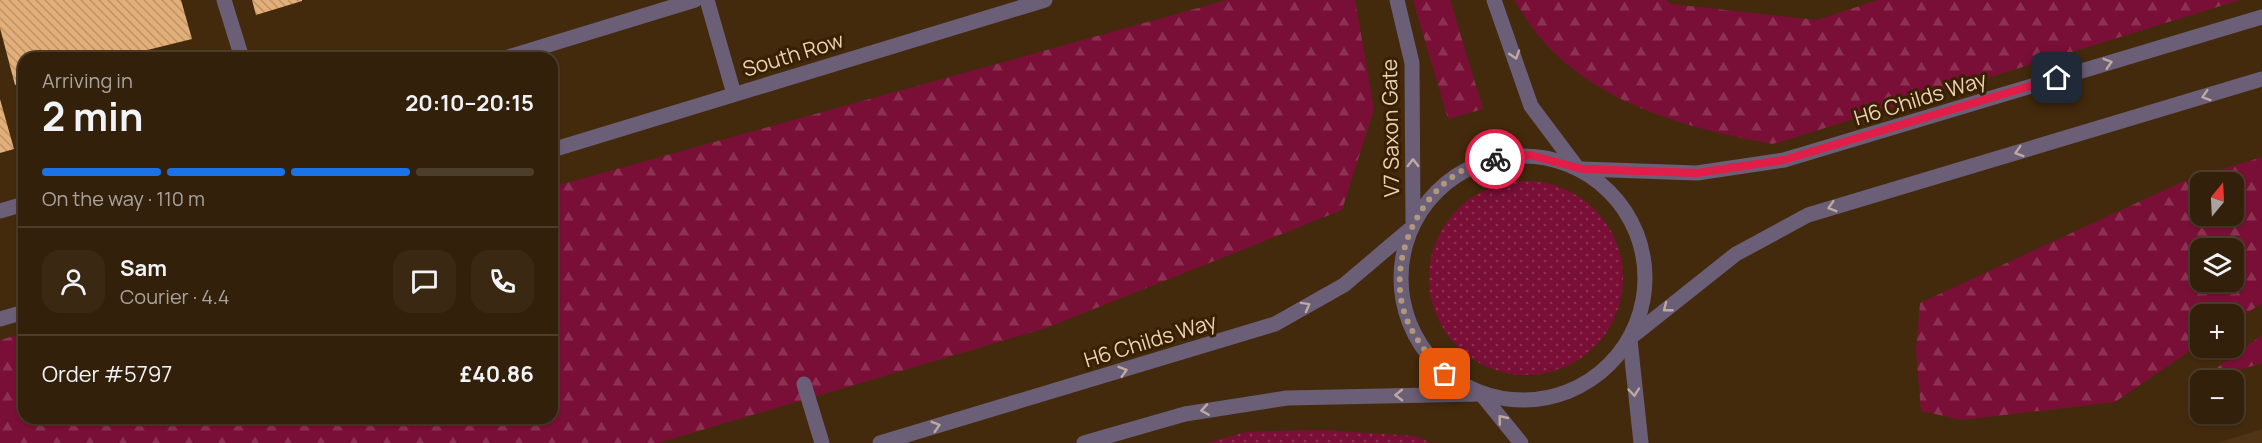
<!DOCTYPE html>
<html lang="en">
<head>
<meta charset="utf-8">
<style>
  body { margin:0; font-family:Manrope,sans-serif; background:#3a2813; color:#f1f3f6; height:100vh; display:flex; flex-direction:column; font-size:22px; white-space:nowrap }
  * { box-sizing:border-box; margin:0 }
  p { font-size:20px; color:#a8a39c }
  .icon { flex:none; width:33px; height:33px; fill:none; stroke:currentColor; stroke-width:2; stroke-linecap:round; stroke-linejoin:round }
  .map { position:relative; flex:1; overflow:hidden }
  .side { position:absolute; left:18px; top:52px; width:540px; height:372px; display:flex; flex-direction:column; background:#32200a; border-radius:18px; box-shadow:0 2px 4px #0004,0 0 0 2px #4d3e2b }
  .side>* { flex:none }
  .needle { width:39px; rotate:18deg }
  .buttons { position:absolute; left:2190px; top:172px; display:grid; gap:12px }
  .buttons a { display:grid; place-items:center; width:54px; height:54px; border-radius:12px; background:#32200a; box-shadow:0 2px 4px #0004,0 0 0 2px #4d3e2b; font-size:30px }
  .pin { position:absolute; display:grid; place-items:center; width:51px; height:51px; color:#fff; margin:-26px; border-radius:12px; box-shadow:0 3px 9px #0006 }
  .courier { position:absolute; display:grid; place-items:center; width:60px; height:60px; margin:-30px; border:4px solid #e11d48; border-radius:50%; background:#fff; color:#222; box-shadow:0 2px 8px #0007 }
  .head em { font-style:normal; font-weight:700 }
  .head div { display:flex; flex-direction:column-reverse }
  .head { display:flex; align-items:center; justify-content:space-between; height:102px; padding:0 24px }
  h1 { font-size:39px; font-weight:700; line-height:45px }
  .bar { display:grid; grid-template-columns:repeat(4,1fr); gap:9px 6px; align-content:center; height:72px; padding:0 24px }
  .bar i { height:8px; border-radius:4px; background:#4d3e2b }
  .bar .selected { background:#1a73e8 }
  .bar p { grid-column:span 4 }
  .line { display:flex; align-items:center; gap:15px; padding:0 24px; border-top:2px solid #4d3e2b }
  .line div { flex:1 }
  .round { display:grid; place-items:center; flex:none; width:63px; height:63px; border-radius:18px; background:#3a2813 }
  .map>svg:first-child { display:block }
</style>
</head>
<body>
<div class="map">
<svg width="2262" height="443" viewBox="0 0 2262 443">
  <defs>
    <pattern id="grass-dots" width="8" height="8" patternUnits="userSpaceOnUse" patternTransform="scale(1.5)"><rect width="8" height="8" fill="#790f36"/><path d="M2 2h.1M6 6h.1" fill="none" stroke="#8c3151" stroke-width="1.8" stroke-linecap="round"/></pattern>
    <pattern id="forest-firs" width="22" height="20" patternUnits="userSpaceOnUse" patternTransform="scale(1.5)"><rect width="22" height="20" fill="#790f36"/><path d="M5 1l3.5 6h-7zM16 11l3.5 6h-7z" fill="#8c3151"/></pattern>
    <pattern id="building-back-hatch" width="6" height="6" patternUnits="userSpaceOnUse" patternTransform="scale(1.5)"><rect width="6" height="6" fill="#e3af79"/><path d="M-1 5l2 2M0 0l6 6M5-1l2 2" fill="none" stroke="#bc9368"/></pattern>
  </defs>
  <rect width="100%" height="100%" fill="#432a0d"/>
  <polygon fill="#513414" points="2262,429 2262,443 2217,443"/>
  <g fill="url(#grass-dots)">
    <circle cx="1526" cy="278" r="97"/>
    <polygon points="1322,430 1415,436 1431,443 1207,443 1246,432"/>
  </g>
  <g fill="url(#forest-firs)" fill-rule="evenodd">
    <polygon points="1227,0 1355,0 1374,109 1342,210 1046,328 658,443 0,443 0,340 24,333 24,418 552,418 552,187"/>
    <polygon points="1413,0 1450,0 1483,109 1448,119"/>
    <path d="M 1514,0 L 1666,0 L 1671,4 L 1817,20 L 1878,0 L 2240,0 L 1773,144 C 1691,129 1601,106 1543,41 C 1532,29 1523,13 1514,0 Z"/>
    <path d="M 2262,157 L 2262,303 L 2234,322 L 2234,315 L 2200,315 L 2200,344 L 2115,402 L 1962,420 L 1921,411 L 1916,350 L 1920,303 L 2182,182 ZM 2200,183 L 2234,183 L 2234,216 L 2200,216 ZM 2200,249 L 2234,249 L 2234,282 L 2200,282 Z"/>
    <polygon points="2262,335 2262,363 2196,383"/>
  </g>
  <g fill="url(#building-back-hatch)">
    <polygon points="0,0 181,0 192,39 115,58 24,58 24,82 15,85 0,28"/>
    <polygon points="252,0 302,0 302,1 256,15"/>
    <polygon points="0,99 14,149 0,153"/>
  </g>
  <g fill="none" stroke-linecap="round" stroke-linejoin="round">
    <g stroke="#6b5f78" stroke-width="15">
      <polyline points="224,0 242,58"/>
      <polyline points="707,0 734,94"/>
      <polyline points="1397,0 1412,63 1413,221"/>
      <polyline points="1494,0 1531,106 1576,166"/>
      <polyline points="505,58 695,0"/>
      <polyline points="552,150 1045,0"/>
      <circle cx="1523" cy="278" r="122"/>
      <polyline points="1582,169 1697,173 1784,160 2262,17"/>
      <polyline points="0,211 24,204"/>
      <polyline points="0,319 24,312"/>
      <polyline points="1634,335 1736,254 1808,215 2262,79"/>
      <polyline points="1630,340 1641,443"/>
      <polyline points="804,384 822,443"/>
      <polyline points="1482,395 1521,443"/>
      <polyline points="880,443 1275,324 1344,285 1409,230"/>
      <polyline points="1084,443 1185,414 1287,398 1479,394"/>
    </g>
  </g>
  <defs><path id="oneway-chevron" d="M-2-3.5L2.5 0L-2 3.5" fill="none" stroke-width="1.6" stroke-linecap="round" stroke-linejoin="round" transform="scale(1.5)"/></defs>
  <g stroke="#bfa9a1">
    <use href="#oneway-chevron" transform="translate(1515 55) rotate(72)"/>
    <use href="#oneway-chevron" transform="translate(2108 63) rotate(-17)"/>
    <use href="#oneway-chevron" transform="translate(2206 96) rotate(163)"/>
    <use href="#oneway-chevron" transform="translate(2019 152) rotate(163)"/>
    <use href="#oneway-chevron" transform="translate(1413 163) rotate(-90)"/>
    <use href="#oneway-chevron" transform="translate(1832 207) rotate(163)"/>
    <use href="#oneway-chevron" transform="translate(1306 306) rotate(-29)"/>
    <use href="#oneway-chevron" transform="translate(1667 308) rotate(142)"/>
    <use href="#oneway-chevron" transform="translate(1123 371) rotate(-17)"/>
    <use href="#oneway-chevron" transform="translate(1634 392) rotate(85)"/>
    <use href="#oneway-chevron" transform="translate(1399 395) rotate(179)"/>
    <use href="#oneway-chevron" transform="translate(1205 410) rotate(171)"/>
    <use href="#oneway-chevron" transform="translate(1502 419) rotate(-129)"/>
    <use href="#oneway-chevron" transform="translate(936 426) rotate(-17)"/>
  </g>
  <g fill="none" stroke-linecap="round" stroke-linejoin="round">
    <path stroke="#b1977c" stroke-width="6" stroke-dasharray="0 10.8" d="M 1445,374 C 1427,354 1410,334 1403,308 C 1387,248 1431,168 1495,159"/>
    <polyline stroke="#e11d48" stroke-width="8" points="1495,159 1530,155 1582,169 1697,173 1784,160 2057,78"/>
  </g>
  <g text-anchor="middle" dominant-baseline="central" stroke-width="6" stroke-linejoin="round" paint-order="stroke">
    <g font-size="21" fill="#ecd1b7" stroke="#382003">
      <text transform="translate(793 54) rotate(-17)">South Row</text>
      <text transform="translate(1920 98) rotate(-17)">H6 Childs Way</text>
      <text transform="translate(1390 128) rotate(-91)">V7 Saxon Gate</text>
      <text transform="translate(1150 340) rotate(-17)">H6 Childs Way</text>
    </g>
  </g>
</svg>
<div class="buttons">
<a><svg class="needle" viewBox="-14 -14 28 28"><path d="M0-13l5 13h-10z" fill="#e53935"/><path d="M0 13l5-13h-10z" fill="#a8a39c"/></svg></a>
<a><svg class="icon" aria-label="layers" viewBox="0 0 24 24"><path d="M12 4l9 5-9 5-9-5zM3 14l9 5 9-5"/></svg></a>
<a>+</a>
<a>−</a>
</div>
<div class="pin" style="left:1445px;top:374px;background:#ea580c"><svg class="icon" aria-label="bag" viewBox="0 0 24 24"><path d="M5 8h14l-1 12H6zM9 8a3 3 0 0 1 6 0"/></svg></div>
<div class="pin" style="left:2057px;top:78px;background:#1f2937"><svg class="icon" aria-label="home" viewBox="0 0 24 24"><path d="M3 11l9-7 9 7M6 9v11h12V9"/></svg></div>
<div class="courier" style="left:1495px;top:159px"><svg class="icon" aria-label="bike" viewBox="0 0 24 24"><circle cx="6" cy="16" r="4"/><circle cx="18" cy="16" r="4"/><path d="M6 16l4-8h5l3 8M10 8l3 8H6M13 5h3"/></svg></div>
<section class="side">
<div class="head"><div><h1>2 min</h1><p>Arriving in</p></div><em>20:10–20:15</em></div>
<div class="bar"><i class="selected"></i><i class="selected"></i><i class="selected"></i><i></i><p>On the way · 110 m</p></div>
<div class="line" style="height:108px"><a class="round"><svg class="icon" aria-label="person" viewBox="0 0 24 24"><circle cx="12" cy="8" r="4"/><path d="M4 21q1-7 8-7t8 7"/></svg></a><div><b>Sam</b><p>Courier · 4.4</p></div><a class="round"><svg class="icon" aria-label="chat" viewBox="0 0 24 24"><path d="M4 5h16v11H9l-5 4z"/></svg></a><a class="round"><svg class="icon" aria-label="phone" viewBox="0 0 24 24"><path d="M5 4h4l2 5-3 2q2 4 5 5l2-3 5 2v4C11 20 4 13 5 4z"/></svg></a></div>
<div class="line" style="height:78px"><div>Order #5797</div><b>£40.86</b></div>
</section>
</div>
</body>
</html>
